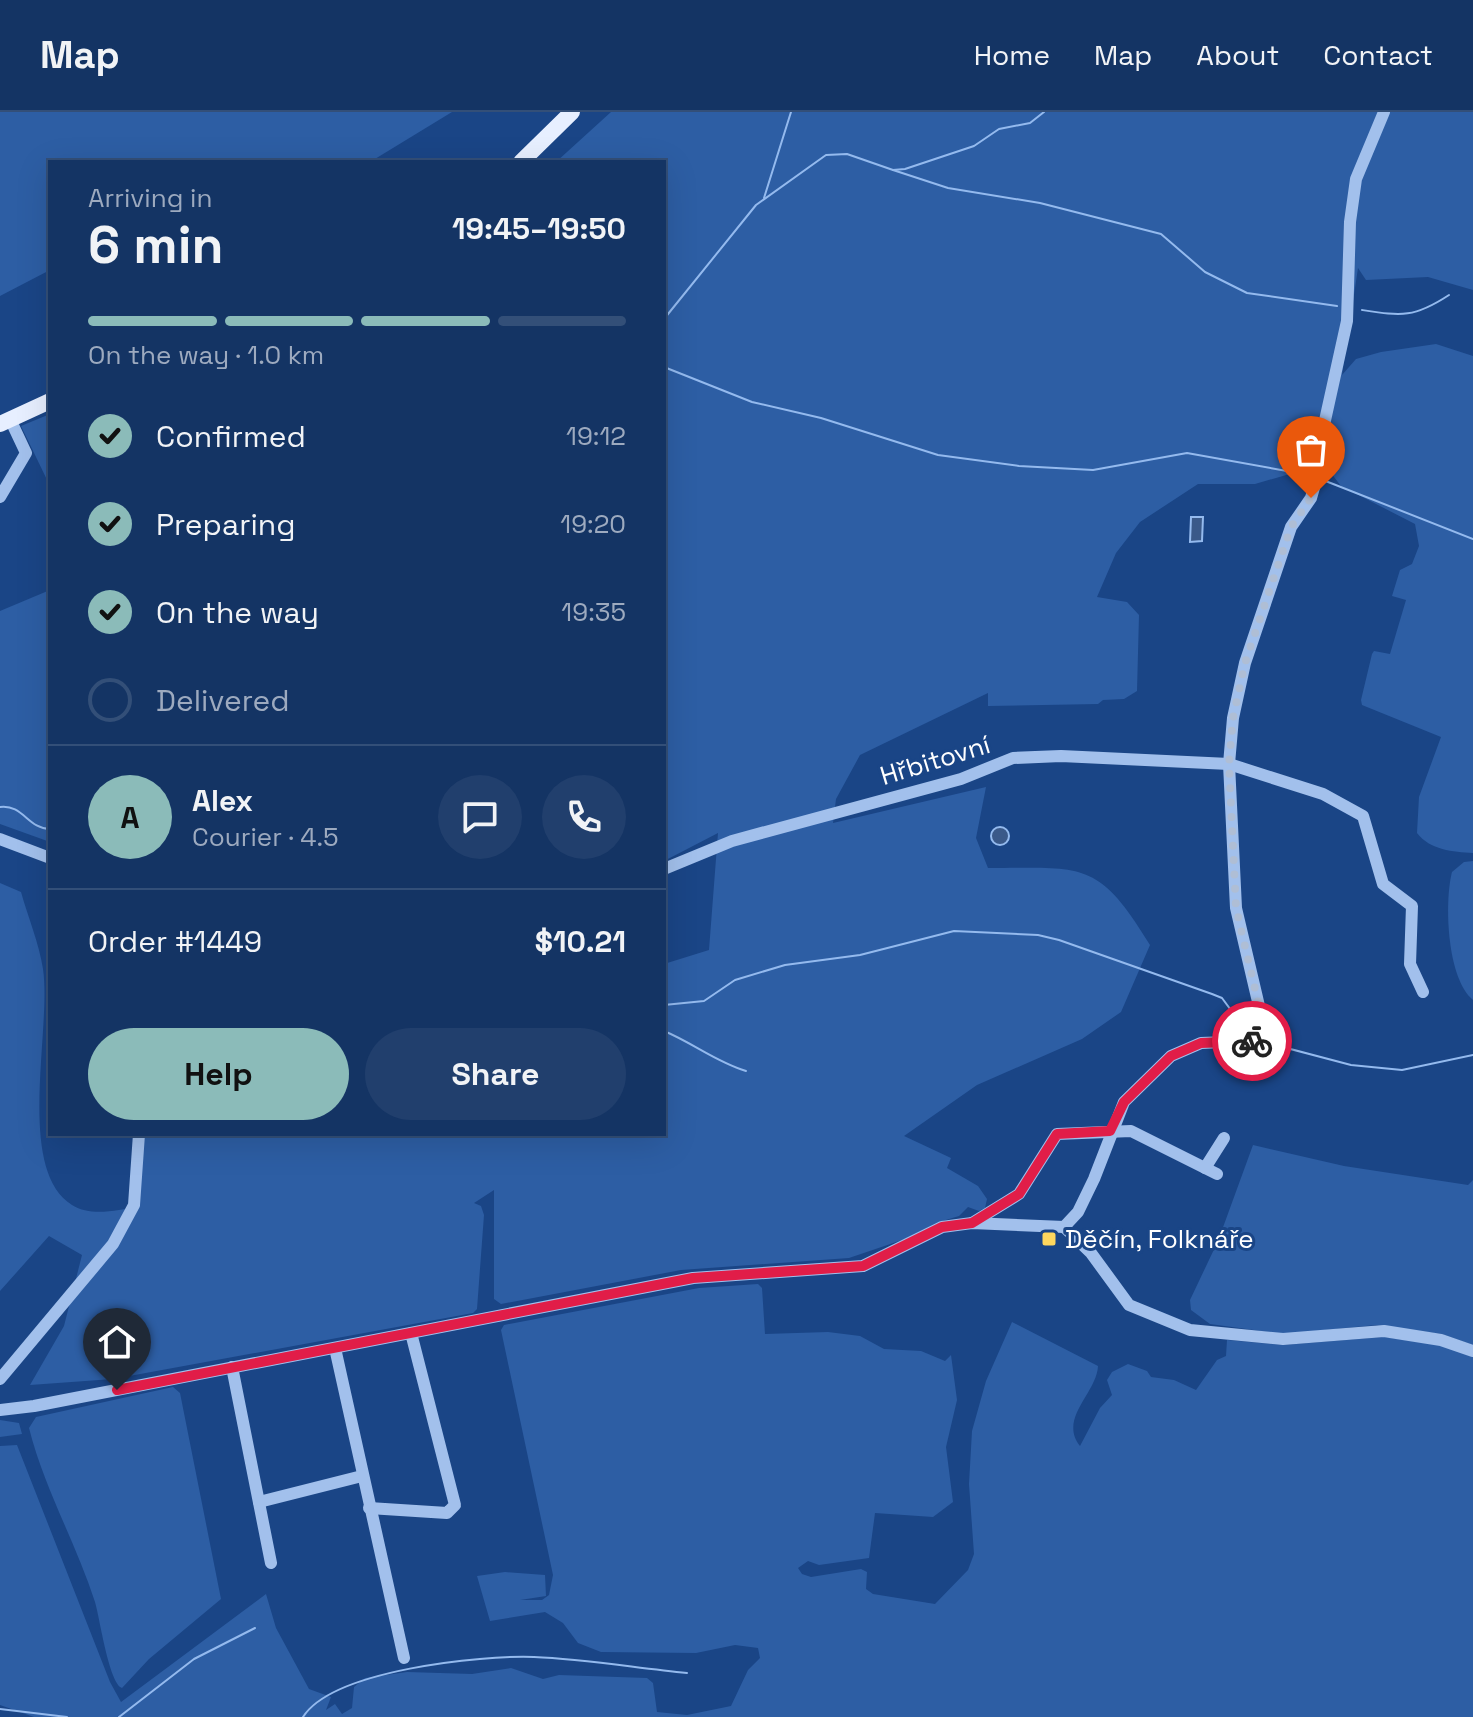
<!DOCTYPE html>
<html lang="en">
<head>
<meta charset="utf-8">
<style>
  body { margin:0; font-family:"Space Grotesk",sans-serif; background:#213f6d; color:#f1f3f6; height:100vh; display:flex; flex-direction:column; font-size:30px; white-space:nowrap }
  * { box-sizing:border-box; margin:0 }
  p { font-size:26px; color:#9daabf }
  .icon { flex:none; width:44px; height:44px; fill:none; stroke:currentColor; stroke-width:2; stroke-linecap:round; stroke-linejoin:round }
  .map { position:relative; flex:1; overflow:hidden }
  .details { position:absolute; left:48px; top:48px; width:618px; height:976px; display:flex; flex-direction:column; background:#143464; border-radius:0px; box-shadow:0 8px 32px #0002,0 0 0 2px #334f78 }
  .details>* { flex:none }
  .pin { position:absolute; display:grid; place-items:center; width:68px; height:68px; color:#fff; margin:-82px -34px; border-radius:50% 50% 50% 0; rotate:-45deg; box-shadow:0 0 8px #0007 }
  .pin .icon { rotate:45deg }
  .courier { position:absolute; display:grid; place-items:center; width:80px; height:80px; margin:-40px; border:6px solid #e11d48; border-radius:50%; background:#fff; color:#222; box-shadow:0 2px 10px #0007 }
  .headline em { font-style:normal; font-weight:700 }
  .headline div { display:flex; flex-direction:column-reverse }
  .headline { display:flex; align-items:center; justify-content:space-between; height:136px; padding:0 40px }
  h1 { font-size:52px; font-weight:700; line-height:60px }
  .bar { display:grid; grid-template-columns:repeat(4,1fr); gap:12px 8px; align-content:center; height:96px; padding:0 40px }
  .bar i { height:10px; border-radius:6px; background:#334f78 }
  .bar .on { background:#8bbbb9 }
  .bar p { grid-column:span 4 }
  .line { display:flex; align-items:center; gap:20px; padding:0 40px; border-top:2px solid #334f78 }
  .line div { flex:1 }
  .round { display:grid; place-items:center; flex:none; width:84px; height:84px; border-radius:42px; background:#213f6d }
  ol { padding:0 40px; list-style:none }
  li { display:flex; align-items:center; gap:24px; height:88px }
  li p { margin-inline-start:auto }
  li .icon { padding:8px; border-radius:50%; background:#8bbbb9; color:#111; stroke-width:4 }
  li:last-child { color:#9daabf }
  li i { width:44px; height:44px; border:4px solid #334f78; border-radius:50% }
  .cta { display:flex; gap:16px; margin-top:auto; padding:16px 40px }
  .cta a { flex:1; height:92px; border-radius:48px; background:#8bbbb9; color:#111; font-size:32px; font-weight:700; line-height:92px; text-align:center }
  .cta a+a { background:#213f6d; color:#f1f3f6 }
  header { display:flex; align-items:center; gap:48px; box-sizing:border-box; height:112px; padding:0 40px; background:#143464; border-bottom:2px solid #334f78 }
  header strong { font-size:38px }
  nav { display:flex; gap:44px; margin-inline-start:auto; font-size:28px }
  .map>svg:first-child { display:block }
</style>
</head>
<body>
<header>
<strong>Map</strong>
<nav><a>Home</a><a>Map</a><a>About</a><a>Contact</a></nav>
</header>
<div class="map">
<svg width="1473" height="1605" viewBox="0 0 1473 1605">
  <rect width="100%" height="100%" fill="#1a4586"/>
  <g fill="#2d5ea4">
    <polygon points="0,0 452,0 370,50 50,50 50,158 0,184"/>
    <path d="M 611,0 L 1473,0 L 1473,178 L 1428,165 L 1366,168 L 1358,156 L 1342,263 L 1356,247 L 1381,240 L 1436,232 L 1473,244 L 1473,741 C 1453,740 1430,738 1417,721 L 1419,685 L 1441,625 L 1362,593 L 1361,588 L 1372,542 L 1374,539 L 1390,542 L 1406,488 L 1392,484 L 1400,458 L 1412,452 L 1419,434 L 1415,412 L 1341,374 L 1324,352 L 1255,372 L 1198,372 L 1140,410 L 1116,441 L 1097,485 L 1127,490 L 1139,503 L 1137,579 L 1124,587 L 1103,588 L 1098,592 L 988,594 L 988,581 L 860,643 L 836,687 L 833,711 L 986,675 L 976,726 L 988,756 C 1082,756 1098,747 1150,833 L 1121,900 L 1082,927 L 977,973 L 904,1024 L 951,1046 L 947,1056 L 978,1074 L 987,1087 L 985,1096 L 979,1099 L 968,1095 L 959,1104 L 936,1111 L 908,1126 L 849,1146 L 681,1158 L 501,1192 L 494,1187 L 494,1078 L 474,1091 L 481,1094 L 484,1103 L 477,1197 L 473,1201 L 113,1267 L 30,1273 L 64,1214 L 82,1143 L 49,1124 L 0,1179 L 0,771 L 21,780 C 28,805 39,831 43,857 C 52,916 15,1058 72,1093 C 91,1105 117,1098 138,1095 L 144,1022 L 664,1022 L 664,852 L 709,838 L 718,721 L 664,749 L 664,50 L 556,50 Z"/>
    <polygon points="50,302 50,374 21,314"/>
    <polygon points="50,478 50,730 0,712 0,499"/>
    <path d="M 1473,749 L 1473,888 C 1447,867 1444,791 1452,760 L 1464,750 Z"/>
    <polygon points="1253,1033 1344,1054 1468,1073 1473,1068 1473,1233 1442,1222 1376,1213 1284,1222 1210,1212 1191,1198 1190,1188 1218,1129"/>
    <path d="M 758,1172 L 762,1176 L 765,1222 L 828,1220 L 860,1224 L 884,1237 L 921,1239 L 945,1249 L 951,1243 L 957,1288 L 946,1335 L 953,1390 L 933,1405 L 875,1401 L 869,1446 L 819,1453 L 808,1449 L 798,1456 L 802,1462 L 811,1465 L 861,1457 L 867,1460 L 866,1477 L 873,1482 L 935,1492 L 968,1458 L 974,1442 L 969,1372 L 972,1319 L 986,1269 L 1012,1210 L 1098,1254 C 1097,1281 1058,1306 1080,1334 L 1100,1296 L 1112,1283 L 1107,1268 L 1112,1260 L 1128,1252 L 1147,1259 L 1151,1265 L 1174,1268 L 1196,1278 L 1217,1248 L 1226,1244 L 1227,1228 L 1283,1233 L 1384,1225 L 1440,1233 L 1473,1245 L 1473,1605 L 34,1605 L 0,1593 L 0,1334 L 17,1333 L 110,1570 L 121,1590 L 266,1482 L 276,1516 L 309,1577 L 331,1585 L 326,1598 L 335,1592 L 342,1602 L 352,1596 L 354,1575 L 365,1566 L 407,1560 L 472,1562 L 511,1556 L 543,1567 L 559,1563 L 647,1566 L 653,1571 L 657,1600 L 687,1603 L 731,1594 L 748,1558 L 760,1546 L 758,1536 L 735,1533 L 696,1541 L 601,1540 L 578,1531 L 563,1511 L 545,1500 L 490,1509 L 477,1464 L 505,1460 L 545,1463 L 546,1484 L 520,1488 L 542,1488 L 549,1483 L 553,1463 L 501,1218 L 504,1213 L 699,1176 Z"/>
    <path d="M 173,1275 L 180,1281 L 221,1487 L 149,1547 L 122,1576 C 109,1571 100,1507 95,1490 C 76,1431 44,1376 29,1316 L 36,1305 Z"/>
    <polygon points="0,1308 19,1311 22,1322 0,1325"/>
  </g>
  <g fill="#3a5989" stroke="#94baee" stroke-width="2">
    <polygon points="1191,405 1203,405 1202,429 1190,430"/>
    <circle cx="1000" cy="724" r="9"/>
  </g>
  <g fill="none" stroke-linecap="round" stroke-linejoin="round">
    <g stroke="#94baee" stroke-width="2">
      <polyline points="893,58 948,76 1040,91 1161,122 1205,160 1247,181 1337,194"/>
      <polyline points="764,86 791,0"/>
      <path d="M 1362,198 C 1402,204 1414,206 1449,183"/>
      <polyline points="664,207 756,93 826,43 847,42 893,58 905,57 974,34 999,17 1030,11 1044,0"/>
      <polyline points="664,255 752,290 821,306 938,343 1019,354 1093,358 1187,341 1309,363"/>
      <polyline points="1323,368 1473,427"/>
      <path d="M 0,695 C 23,692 28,717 50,717"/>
      <polyline points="664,893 704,889 735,868 785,853 860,843 954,819 1038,823 1059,828 1212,882 1222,886 1250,924"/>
      <path d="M 664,919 C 693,931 716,950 746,959"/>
      <polyline points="1260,929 1351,953 1402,958 1473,943"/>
      <polyline points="0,1597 67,1605"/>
      <polyline points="119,1605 194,1547 255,1516"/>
      <path d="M 303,1605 C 333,1558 481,1543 534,1545 C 585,1547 636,1556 687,1561"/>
    </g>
    <g stroke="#a2c0ec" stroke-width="12">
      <polyline points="0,385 26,341 10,307"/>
      <polyline points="0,727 50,746"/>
      <polyline points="664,757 732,729 961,667 1013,646 1061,644 1229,652 1323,682 1363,704 1383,772 1412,794 1410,852 1423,880"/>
      <polyline points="1205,1056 1224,1026"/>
      <polyline points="972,1111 1019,1082 1057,1022 1131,1019 1217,1062"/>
      <polyline points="1064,1115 1078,1100 1094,1067 1124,990 1171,944 1201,931 1252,929 1263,911 1236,796 1229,652 1233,606 1245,551 1291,415 1311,386 1315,372 1320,331 1347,209 1350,110 1356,67 1384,0"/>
      <polyline points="1064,1115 1091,1141 1129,1193 1190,1218 1283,1227 1384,1219 1441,1228 1473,1239"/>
      <polyline points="335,1236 404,1546"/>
      <polyline points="232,1255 271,1451"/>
      <polyline points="0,1267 113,1132 134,1093 139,1022"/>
      <polyline points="0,1298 34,1294 693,1166 863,1154 942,1115 972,1111 1064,1115"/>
      <polyline points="259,1390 362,1364"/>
      <polyline points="369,1396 447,1401 455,1393 411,1221"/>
    </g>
    <g stroke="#e7efff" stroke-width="16">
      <polyline points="521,50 572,0"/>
      <polyline points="0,312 50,289"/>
    </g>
  </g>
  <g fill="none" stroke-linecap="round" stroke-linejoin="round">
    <polyline stroke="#afbed5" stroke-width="8" stroke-dasharray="0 14.4" points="1252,929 1263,911 1236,796 1229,652 1233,606 1245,551 1291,415 1311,386"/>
    <polyline stroke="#e11d48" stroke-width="10" points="117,1278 693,1166 863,1154 942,1115 972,1111 1019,1082 1057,1022 1110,1019 1124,990 1171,944 1201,931 1252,929"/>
  </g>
  <rect fill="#fed75e" stroke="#1a4586" stroke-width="3" x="1041" y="1119" width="16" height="16" rx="4"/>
  <g text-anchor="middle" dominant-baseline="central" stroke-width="6" stroke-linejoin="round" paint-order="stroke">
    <g font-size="26" fill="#fff" stroke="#1a4586">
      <text transform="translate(935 648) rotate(-17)">Hřbitovní</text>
    </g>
    <g font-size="26" fill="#fff" stroke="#1a4586" text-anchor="start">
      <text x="1065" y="1127">Děčín, Folknáře</text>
    </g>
  </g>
</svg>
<div class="pin" style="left:1311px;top:386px;background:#ea580c"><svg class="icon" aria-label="bag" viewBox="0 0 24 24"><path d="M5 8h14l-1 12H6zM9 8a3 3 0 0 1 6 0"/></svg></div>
<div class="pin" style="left:117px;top:1278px;background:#1f2937"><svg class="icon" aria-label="home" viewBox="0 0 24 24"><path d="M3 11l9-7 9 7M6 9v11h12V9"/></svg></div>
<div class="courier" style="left:1252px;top:929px"><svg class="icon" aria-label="bike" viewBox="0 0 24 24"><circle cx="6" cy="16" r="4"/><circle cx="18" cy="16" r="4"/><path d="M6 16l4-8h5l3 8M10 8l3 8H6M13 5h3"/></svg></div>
<section class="details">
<div class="headline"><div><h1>6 min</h1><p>Arriving in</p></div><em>19:45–19:50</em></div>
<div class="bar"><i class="on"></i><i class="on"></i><i class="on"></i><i></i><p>On the way · 1.0 km</p></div>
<ol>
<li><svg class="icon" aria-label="check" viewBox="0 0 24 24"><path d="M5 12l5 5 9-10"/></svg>Confirmed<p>19:12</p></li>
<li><svg class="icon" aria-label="check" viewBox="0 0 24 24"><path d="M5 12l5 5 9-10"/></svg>Preparing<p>19:20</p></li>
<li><svg class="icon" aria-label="check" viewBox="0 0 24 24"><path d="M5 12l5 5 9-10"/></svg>On the way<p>19:35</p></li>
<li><i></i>Delivered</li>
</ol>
<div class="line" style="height:144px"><b class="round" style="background:#8bbbb9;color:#111">A</b><div><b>Alex</b><p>Courier · 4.5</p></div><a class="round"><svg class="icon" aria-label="chat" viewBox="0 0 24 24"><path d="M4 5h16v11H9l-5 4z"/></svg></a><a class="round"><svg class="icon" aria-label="phone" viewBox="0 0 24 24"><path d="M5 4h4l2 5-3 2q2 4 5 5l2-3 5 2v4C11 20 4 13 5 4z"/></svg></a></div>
<div class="line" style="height:104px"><div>Order #1449</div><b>$10.21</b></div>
<div class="cta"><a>Help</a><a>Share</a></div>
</section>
</div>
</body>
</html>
